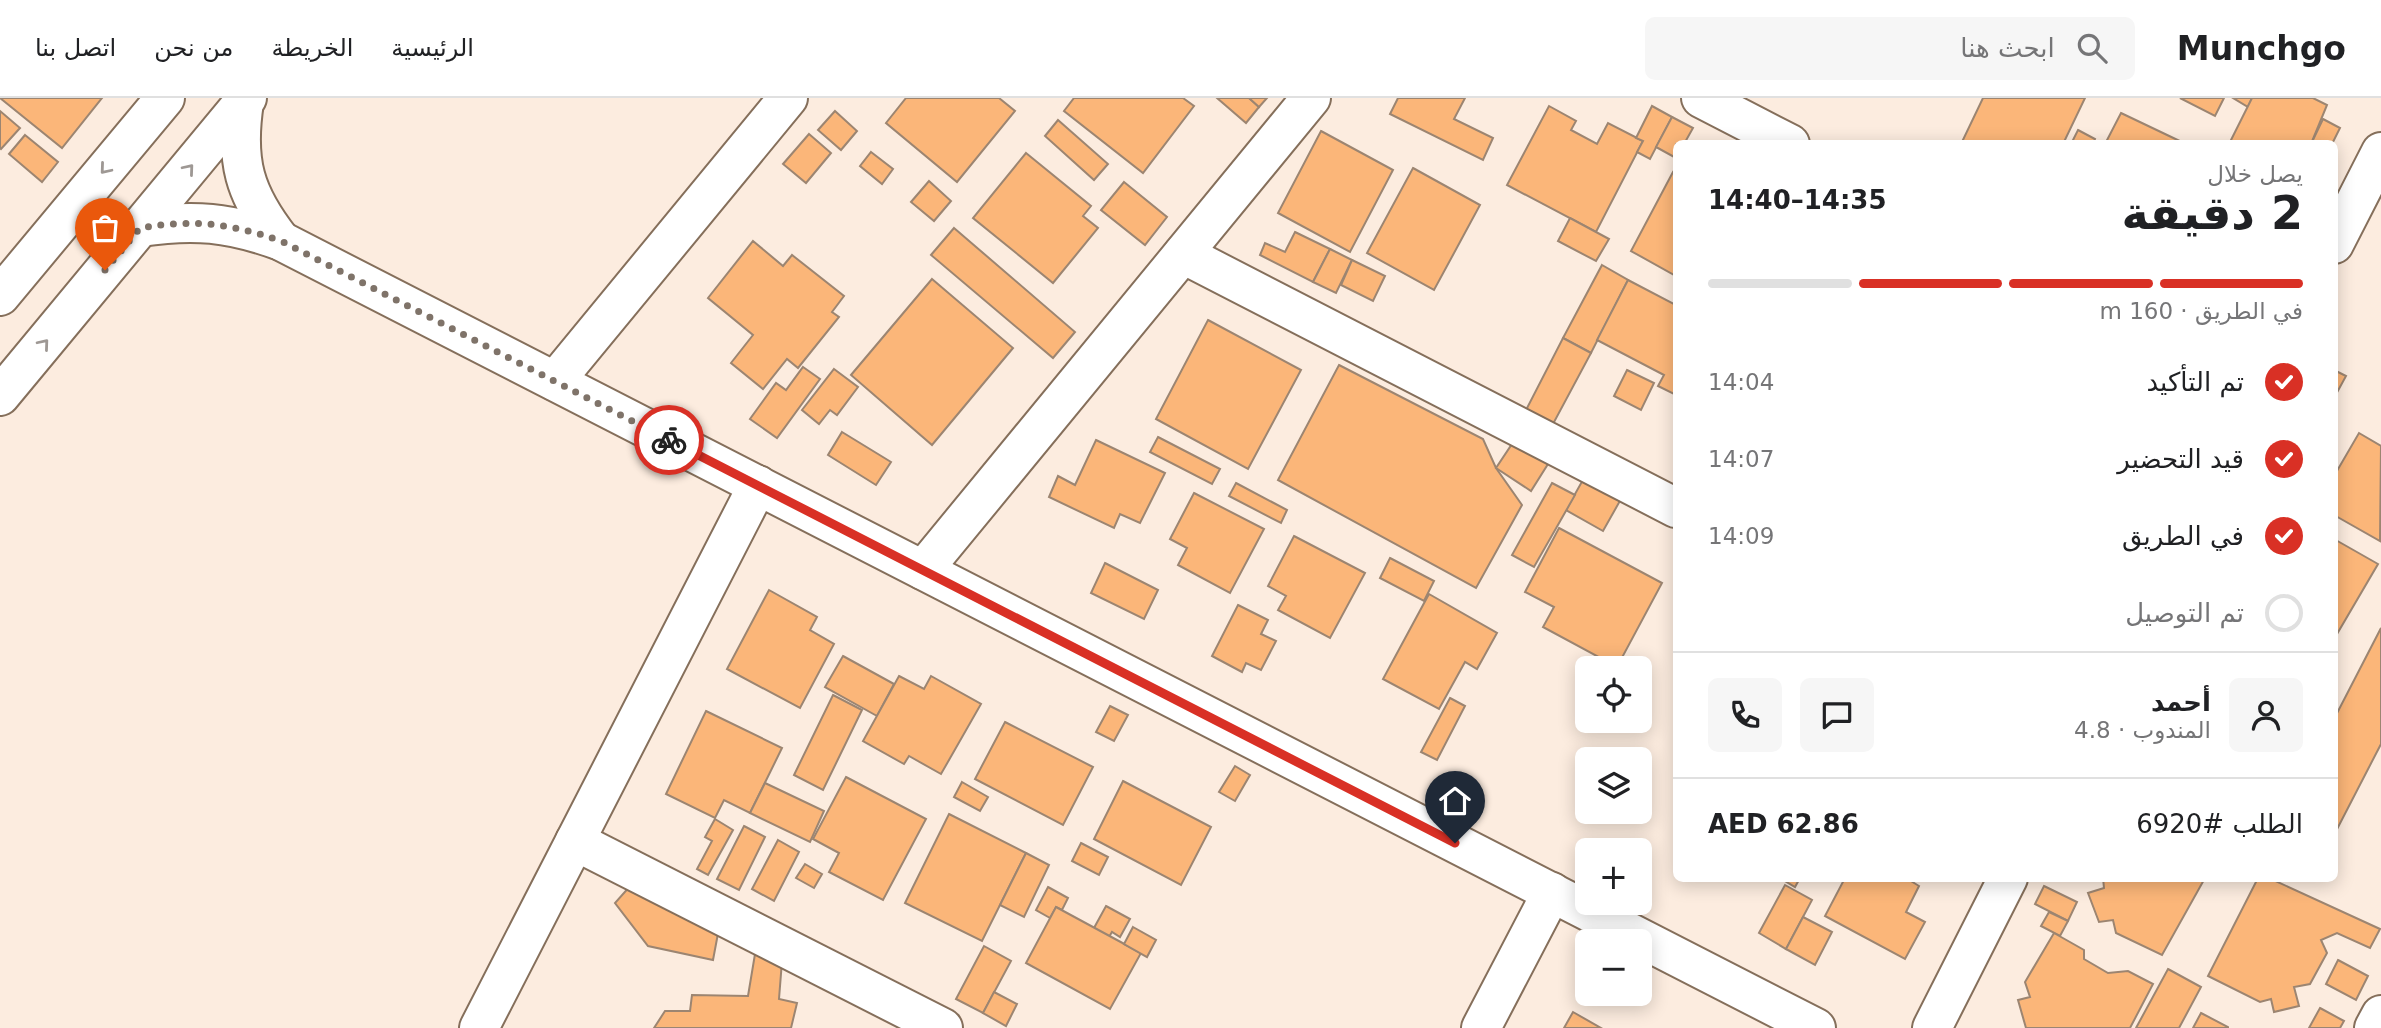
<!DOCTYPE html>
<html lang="ar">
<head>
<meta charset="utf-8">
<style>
  body { margin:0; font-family:"DejaVu Sans","Noto Sans Arabic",sans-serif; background:#f6f6f6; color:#202124; direction:rtl; height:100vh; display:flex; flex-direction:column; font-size:26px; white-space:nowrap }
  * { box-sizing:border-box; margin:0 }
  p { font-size:23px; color:#757577 }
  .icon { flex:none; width:38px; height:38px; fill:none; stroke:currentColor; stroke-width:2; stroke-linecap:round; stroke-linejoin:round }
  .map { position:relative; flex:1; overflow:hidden; direction:ltr }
  .side { position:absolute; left:1673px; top:42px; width:665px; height:742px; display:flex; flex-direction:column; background:#fff; border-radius:10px; box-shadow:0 4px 18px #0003; direction:rtl }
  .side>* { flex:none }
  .controls { position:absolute; left:1575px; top:558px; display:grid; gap:14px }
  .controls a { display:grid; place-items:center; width:77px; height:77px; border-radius:10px; background:#fff; box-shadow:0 4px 18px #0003; font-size:35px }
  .pin { position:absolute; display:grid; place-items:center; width:60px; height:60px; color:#fff; margin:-72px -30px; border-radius:50% 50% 50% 0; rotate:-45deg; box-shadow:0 0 7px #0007 }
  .pin .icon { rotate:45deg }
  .courier { position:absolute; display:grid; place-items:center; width:70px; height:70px; margin:-35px; border:5px solid #d93025; border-radius:50%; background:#fff; color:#222; box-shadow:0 2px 9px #0007 }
  .overview em { font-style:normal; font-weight:700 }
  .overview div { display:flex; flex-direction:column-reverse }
  .overview { display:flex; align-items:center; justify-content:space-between; height:119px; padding:0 35px }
  h1 { font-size:46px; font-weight:700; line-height:52px }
  .bar { display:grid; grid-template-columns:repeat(4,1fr); gap:10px 7px; align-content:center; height:84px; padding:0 35px }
  .bar i { height:9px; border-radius:5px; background:#e0e0e0 }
  .bar .selected { background:#d93025 }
  .bar p { grid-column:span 4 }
  .line { display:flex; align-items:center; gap:18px; padding:0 35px; border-top:2px solid #e0e0e0 }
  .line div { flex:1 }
  .round { display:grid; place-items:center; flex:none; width:74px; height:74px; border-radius:10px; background:#f6f6f6 }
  ol { padding:0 35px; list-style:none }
  li { display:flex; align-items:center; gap:21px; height:77px }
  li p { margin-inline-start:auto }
  li .icon { padding:7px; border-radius:50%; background:#d93025; color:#fff; stroke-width:4 }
  li:last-child { color:#757577 }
  li i { width:38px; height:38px; border:4px solid #e0e0e0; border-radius:50% }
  header { display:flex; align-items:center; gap:42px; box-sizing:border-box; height:98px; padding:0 35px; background:#fff; border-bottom:2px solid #e0e0e0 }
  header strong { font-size:33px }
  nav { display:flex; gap:38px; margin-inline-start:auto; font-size:24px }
  .search { width:490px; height:63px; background:#f6f6f6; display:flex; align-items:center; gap:18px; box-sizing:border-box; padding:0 24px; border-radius:10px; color:#757577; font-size:26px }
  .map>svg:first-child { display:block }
</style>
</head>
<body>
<header>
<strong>Munchgo</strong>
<div class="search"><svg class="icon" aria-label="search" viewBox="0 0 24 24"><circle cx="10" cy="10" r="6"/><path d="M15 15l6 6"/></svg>ابحث هنا</div>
<nav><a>الرئيسية</a><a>الخريطة</a><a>من نحن</a><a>اتصل بنا</a></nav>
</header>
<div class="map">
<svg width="2381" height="930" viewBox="0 0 2381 930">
  <rect width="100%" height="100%" fill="#fcecdf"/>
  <g fill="#fbb679" stroke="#9c8571" stroke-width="2">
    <polygon points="0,0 102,0 62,50"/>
    <polygon points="906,0 999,0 1015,13 957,84 886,25"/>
    <polygon points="1074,0 1183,0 1194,8 1143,75 1064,13"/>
    <polygon points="1217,0 1249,0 1259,9 1246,25"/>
    <polygon points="1249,0 1267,0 1259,9"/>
    <polygon points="1398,0 1465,0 1454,21 1493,40 1483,62 1390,16"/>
    <polygon points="1983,0 2085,0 2063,46 1961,46"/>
    <polygon points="2180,0 2224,0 2215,18"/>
    <polygon points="2233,0 2252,0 2248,9"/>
    <polygon points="2252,0 2313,0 2327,7 2311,46 2229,46"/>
    <polygon points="1549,8 1576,23 1571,32 1597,46 1608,25 1643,43 1596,134 1507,87"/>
    <polygon points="1652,8 1672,19 1650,61 1637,54 1643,43 1636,40"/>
    <polygon points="0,13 20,30 1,51 0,50"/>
    <polygon points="835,13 857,33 841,52 818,32"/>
    <polygon points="2121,15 2186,46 2105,46"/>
    <polygon points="1672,19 1693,30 1684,46 1676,46 1676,60 1656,49"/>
    <polygon points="2323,21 2340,30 2332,46 2311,46"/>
    <polygon points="1058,22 1108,66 1094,82 1045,38"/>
    <polygon points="2078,32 2095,41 2093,46 2071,46"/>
    <polygon points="1321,33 1393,72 1350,154 1278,115"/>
    <polygon points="809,36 831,55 806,85 783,66"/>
    <polygon points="25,37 58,64 42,84 9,56"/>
    <polygon points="871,54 893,71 882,86 860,68"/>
    <polygon points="1026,55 1091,108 1083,118 1098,130 1053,185 973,120"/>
    <polygon points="1413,70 1480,107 1434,192 1367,155"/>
    <polygon points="1673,74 1676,76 1676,178 1631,153"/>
    <polygon points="929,83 951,103 934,123 911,104"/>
    <polygon points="1124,84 1167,119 1145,147 1101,112"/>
    <polygon points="1570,120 1609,141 1596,163 1558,143"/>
    <polygon points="954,130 1075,234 1053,260 931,157"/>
    <polygon points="1295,134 1330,151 1313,184 1260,157 1265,145 1285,154"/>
    <polygon points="753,143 783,168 792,157 844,198 832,214 839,219 798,270 787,261 763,291 731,265 753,237 708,200"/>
    <polygon points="1330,151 1352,162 1336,195 1313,184"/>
    <polygon points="1352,162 1385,178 1373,203 1341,187"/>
    <polygon points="1602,167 1628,182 1591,255 1563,240"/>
    <polygon points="932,181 1013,250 932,347 851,277"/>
    <polygon points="1628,182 1676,207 1676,297 1658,288 1664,277 1597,242"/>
    <polygon points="1208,222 1301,272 1248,371 1156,321"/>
    <polygon points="1563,240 1591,255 1553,326 1526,312"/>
    <polygon points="1339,267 1483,341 1496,370 1522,407 1476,490 1278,382"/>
    <polygon points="803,269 820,281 777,340 750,321 776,285 786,292"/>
    <polygon points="834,271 858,289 837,317 830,312 819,326 802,312"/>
    <polygon points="1627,272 1654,285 1641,312 1614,298"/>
    <polygon points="2334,272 2346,278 2334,300"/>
    <polygon points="842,334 891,364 876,387 828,357"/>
    <polygon points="2359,335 2381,348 2380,443 2334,417 2334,378"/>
    <polygon points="1158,339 1220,371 1212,386 1150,354"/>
    <polygon points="1096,342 1165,375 1140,425 1120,416 1114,430 1049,399 1058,378 1075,387"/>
    <polygon points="1514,343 1548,366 1531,393 1496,370"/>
    <polygon points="1584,380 1621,401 1603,433 1566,412"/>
    <polygon points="1236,385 1287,412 1281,425 1229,398"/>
    <polygon points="1552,385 1575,397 1534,469 1512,457"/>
    <polygon points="1194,395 1264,431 1230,495 1178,467 1187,450 1170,441"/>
    <polygon points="1559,430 1662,485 1617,569 1543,529 1554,509 1525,494"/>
    <polygon points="1294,438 1365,475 1330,540 1278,512 1286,498 1268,488"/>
    <polygon points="2334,441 2378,466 2337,536 2334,535"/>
    <polygon points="1390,460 1434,483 1424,503 1380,480"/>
    <polygon points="1105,465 1158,492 1144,521 1091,495"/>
    <polygon points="769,492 817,519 810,532 834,546 800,610 727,571"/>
    <polygon points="1429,496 1497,535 1477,571 1465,564 1439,611 1383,581"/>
    <polygon points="1238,507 1268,522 1261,536 1276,543 1261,572 1246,565 1242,574 1212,558"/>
    <polygon points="2381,530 2381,646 2334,737 2334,621"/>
    <polygon points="843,558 894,586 877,618 825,589"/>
    <polygon points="899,578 924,591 931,578 981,606 941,676 909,658 904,666 863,643"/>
    <polygon points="833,597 862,612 823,692 794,677"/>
    <polygon points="1450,600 1465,608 1437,662 1421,654"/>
    <polygon points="1110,608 1128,617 1114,643 1096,634"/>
    <polygon points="706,613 782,650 750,715 724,702 715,720 666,696"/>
    <polygon points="1005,624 1093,669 1063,727 975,681"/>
    <polygon points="1235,668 1250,677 1235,703 1219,694"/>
    <polygon points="846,679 926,721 883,802 829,774 839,755 813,741"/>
    <polygon points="1123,683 1211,729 1181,787 1094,741"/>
    <polygon points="962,684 988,699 980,713 954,699"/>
    <polygon points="765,685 824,713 810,744 750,715"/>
    <polygon points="949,716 1026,755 982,843 905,805"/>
    <polygon points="715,721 733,732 708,777 697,771 712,743 705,739"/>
    <polygon points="744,728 765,739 739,792 717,781"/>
    <polygon points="778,742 799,754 774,803 752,791"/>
    <polygon points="1081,745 1108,759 1099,777 1072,763"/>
    <polygon points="1026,755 1049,767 1024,819 1000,807"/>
    <polygon points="805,766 822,776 814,790 796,780"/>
    <polygon points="1780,780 1800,780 1795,789"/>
    <polygon points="1845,780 1906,780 1919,788 1906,814 1925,824 1905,861 1825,818"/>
    <polygon points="2103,780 2205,780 2162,857 2116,835 2113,822 2099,824 2088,795 2104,790"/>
    <polygon points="2258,780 2269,780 2380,831 2370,850 2337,835 2321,842 2327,855 2310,886 2294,889 2299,908 2274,914 2271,901 2260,904 2208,878"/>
    <polygon points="631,787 719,830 713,862 648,848 615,805"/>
    <polygon points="1785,787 1812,802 1786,851 1759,835"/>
    <polygon points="2044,788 2077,804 2068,823 2035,806"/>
    <polygon points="1048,789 1068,800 1062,812 1056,809 1050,820 1036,812"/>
    <polygon points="1106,808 1130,821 1120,839 1112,834 1109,839 1094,830"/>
    <polygon points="1056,809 1141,855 1110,911 1026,865"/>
    <polygon points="2049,814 2068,823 2060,838 2041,828"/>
    <polygon points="1803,819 1832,834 1815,867 1786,851"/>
    <polygon points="1133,829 1156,842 1147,859 1124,846"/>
    <polygon points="2054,835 2084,852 2084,861 2108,875 2128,873 2153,886 2130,930 2026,930 2018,902 2030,899 2025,884"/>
    <polygon points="984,848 1011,863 983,915 956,901"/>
    <polygon points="755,856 782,863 779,901 797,905 791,930 654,930 665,913 690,913 692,897 748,898"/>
    <polygon points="2338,862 2368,878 2356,902 2326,886"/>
    <polygon points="2168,871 2201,889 2179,930 2136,930"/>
    <polygon points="994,894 1017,906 1006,928 983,915"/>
    <polygon points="2320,910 2344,923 2340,930 2309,930"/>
    <polygon points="1573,914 1601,930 1564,930"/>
    <polygon points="2201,915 2228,929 2228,930 2193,930"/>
  </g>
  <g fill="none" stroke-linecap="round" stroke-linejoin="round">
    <defs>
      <g id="street">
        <polyline points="1701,0 1790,46"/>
        <path d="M 244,4 C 235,63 244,96 281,143"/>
        <path d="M 140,129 C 194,121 229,124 281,143 L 1816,930"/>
        <polyline points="2334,146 2381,54"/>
        <polyline points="1183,156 1676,410"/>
        <polyline points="555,283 788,0"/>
        <polyline points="923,472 1311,0"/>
        <polyline points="575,743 943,930"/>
        <polyline points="479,930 758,387"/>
        <polyline points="1481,930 1552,794"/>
        <polyline points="1932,930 2008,780"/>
        <polyline points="2374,930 2381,917"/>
      </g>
      <g id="secondary">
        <polyline points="0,198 165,0"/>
        <polyline points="0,298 247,0"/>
      </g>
    </defs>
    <use href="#street" stroke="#856f5b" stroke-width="42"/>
    <use href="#secondary" stroke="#856f5b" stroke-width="42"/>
    <use href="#street" stroke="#fff" stroke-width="38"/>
    <use href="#secondary" stroke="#fff" stroke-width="38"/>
  </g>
  <defs><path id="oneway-chevron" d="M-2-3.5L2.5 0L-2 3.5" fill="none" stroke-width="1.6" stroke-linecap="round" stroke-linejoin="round" transform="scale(1.75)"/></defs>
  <g stroke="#9e9894">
    <use href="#oneway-chevron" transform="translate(105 71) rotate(130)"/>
    <use href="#oneway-chevron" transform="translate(189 71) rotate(-50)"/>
    <use href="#oneway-chevron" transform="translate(44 246) rotate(-50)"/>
  </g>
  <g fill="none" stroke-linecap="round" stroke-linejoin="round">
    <path stroke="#7f7369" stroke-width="7" stroke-dasharray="0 12.6" d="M 105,172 L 140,130 C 194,121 229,125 281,143 L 669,342"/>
    <polyline stroke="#d93025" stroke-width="9" points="669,342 1455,745"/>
  </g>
</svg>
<div class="controls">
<a><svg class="icon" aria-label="locate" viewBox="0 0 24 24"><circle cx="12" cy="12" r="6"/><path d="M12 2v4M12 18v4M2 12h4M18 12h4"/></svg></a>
<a><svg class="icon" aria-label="layers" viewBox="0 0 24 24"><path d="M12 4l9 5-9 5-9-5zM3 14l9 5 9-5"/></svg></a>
<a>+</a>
<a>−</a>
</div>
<div class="pin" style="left:105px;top:172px;background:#ea580c"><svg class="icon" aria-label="bag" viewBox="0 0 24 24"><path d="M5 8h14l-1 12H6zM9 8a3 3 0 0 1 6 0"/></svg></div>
<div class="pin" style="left:1455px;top:745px;background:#1f2937"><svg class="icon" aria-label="home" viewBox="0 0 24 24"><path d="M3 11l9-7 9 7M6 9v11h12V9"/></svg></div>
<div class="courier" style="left:669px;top:342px"><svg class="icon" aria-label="bike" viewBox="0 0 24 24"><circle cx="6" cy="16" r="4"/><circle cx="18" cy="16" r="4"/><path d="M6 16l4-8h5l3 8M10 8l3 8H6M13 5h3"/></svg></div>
<section class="side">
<div class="overview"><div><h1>2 دقيقة</h1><p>يصل خلال</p></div><em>14:35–14:40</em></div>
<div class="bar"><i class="selected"></i><i class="selected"></i><i class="selected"></i><i></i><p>في الطريق · 160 m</p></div>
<ol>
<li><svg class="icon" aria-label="check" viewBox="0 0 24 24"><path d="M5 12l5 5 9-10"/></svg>تم التأكيد<p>14:04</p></li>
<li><svg class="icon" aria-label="check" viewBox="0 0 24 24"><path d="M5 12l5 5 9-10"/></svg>قيد التحضير<p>14:07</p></li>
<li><svg class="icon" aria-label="check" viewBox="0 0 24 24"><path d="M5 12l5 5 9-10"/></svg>في الطريق<p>14:09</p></li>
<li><i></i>تم التوصيل</li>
</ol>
<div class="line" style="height:126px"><a class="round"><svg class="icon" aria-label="person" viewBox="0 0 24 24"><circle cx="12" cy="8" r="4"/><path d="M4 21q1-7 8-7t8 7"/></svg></a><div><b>أحمد</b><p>المندوب · 4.8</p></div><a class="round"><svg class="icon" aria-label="chat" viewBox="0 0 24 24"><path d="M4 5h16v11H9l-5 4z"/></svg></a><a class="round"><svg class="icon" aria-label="phone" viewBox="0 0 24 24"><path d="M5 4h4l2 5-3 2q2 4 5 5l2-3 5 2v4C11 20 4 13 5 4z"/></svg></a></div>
<div class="line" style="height:91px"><div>الطلب #6920</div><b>AED 62.86</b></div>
</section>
</div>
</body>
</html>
